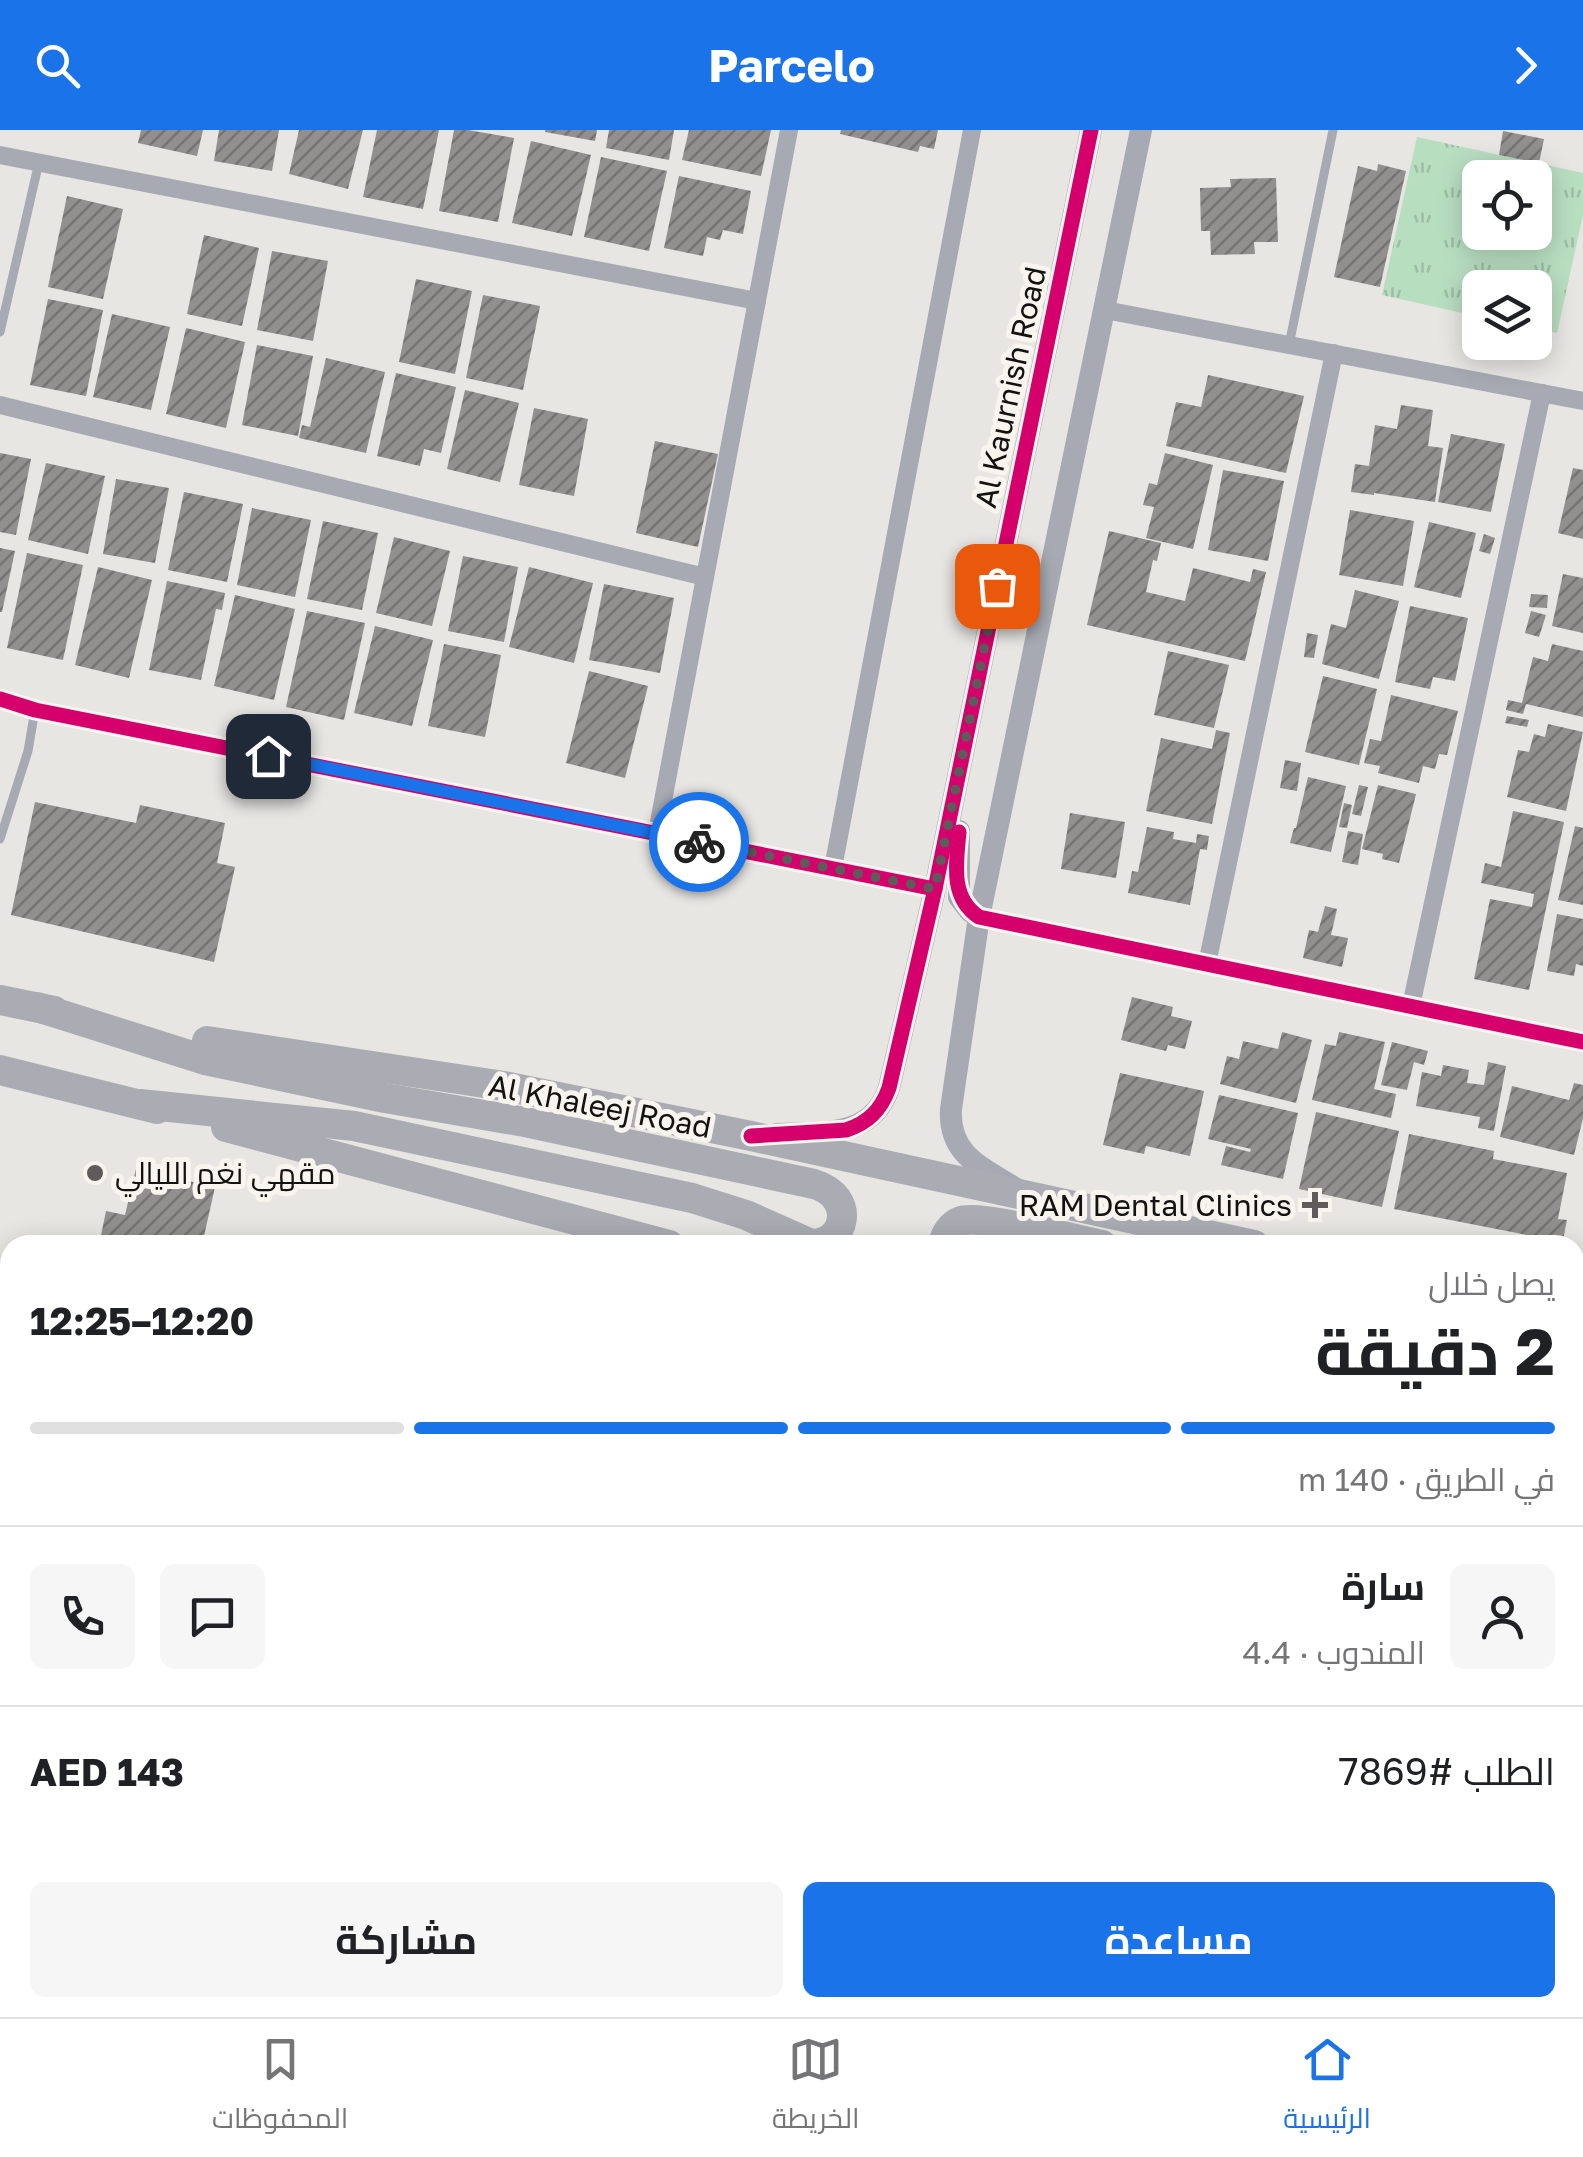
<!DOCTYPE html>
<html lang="ar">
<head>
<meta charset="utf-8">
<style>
  body { margin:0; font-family:"Golos Text",Cairo,sans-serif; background:#f6f6f6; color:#202124; direction:rtl; height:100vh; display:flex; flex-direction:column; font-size:38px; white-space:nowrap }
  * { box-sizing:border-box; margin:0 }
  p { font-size:32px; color:#757577 }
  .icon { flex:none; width:55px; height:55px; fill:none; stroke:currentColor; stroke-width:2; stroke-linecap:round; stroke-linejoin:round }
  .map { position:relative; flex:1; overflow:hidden; direction:ltr }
  .drawer { position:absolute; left:0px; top:1105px; width:1585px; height:782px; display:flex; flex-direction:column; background:#fff; border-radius:30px 30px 0 0; box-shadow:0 5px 25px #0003; direction:rtl }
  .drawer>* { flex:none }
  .fabs { position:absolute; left:1462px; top:30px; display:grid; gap:20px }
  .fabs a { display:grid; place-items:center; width:90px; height:90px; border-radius:15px; background:#fff; box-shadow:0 5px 25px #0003; font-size:50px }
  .pin { position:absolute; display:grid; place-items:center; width:85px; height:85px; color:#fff; margin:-42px; border-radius:20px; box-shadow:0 5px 15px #0006 }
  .courier { position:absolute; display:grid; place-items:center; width:100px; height:100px; margin:-50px; border:8px solid #1a73e8; border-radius:50%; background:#fff; color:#222; box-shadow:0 2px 12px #0007 }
  .head em { font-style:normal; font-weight:700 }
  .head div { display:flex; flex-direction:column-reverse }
  .head { display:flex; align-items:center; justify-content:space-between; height:170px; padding:0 30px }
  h1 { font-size:65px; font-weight:700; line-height:75px }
  .bar { display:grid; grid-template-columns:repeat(4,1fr); gap:15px 10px; align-content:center; height:120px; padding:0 30px }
  .bar i { height:12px; border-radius:8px; background:#e0e0e0 }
  .bar .selected { background:#1a73e8 }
  .bar p { grid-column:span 4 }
  .line { display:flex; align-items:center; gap:25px; padding:0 30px; border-top:2px solid #e0e0e0 }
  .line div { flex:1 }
  .round { display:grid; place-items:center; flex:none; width:105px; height:105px; border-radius:15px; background:#f6f6f6 }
  .primary-button { display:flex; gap:20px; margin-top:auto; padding:20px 30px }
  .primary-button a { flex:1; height:115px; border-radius:15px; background:#1a73e8; color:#fff; font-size:40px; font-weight:700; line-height:115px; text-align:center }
  .primary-button a+a { background:#f6f6f6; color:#202124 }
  header { display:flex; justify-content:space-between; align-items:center; height:130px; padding:0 30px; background:#1a73e8; color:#fff; font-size:45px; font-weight:700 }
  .tab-bar { display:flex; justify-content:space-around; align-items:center; height:140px; border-top:2px solid #e0e0e0; background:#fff; font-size:28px; color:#757577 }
  .tab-bar a { display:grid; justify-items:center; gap:5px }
  .tab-bar .selected { color:#1a73e8 }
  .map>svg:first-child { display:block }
</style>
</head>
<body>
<header><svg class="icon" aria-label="forward" viewBox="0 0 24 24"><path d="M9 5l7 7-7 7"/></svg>Parcelo<svg class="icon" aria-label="search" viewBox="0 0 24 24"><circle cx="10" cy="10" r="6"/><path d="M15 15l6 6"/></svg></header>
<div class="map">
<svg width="1583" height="1887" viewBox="0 0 1583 1887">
  <defs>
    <pattern id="park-tufts" width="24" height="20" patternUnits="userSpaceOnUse" patternTransform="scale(2.5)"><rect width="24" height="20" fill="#b8dec0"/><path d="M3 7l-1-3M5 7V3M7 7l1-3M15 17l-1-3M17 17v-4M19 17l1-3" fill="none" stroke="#9dbda4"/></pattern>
    <pattern id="building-hatch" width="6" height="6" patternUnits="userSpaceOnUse" patternTransform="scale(2.5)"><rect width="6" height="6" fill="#91908e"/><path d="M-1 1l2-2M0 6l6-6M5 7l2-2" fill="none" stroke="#757473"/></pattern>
  </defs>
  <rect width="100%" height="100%" fill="#e7e6e3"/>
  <path fill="url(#park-tufts)" fill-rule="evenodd" d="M 1417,7 L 1583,43 L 1583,85 L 1557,203 L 1535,198 L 1535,158 L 1480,158 L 1480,187 L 1382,165 ZM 1480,48 L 1535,48 L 1535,102 L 1480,102 Z"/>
  <g fill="url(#building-hatch)">
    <polygon points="141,0 203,0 197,26 138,13"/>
    <polygon points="219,0 279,0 272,41 214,31"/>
    <polygon points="299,0 363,0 348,59 289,44"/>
    <polygon points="377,0 439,0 423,79 363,67"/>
    <polygon points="454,0 468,0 514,8 498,92 439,81"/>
    <polygon points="545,0 597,0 595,11 545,2"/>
    <polygon points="609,0 674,0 669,30 606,18"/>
    <polygon points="689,0 771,0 761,46 682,30"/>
    <polygon points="841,0 938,0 934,19 920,16 918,22 840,4"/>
    <polygon points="1503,1 1544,9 1539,33 1499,25"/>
    <polygon points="531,11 591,25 572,106 512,93"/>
    <polygon points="601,27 667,41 649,121 584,107"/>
    <polygon points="1378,34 1406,41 1380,157 1334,147 1358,36 1377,41"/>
    <polygon points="679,46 751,61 743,104 723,100 720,110 707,107 703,126 664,118"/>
    <polygon points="1276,48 1278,112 1254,112 1255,124 1211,125 1210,101 1201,101 1200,58 1231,57 1230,49"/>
    <polygon points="67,66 123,79 103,169 48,157"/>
    <polygon points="204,105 259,118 242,196 187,184"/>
    <polygon points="272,121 328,131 313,211 257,200"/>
    <polygon points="416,149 472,161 455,244 399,232"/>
    <polygon points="483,165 540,176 523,260 466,248"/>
    <polygon points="48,169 103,180 86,266 30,255"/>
    <polygon points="112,184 170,197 151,280 93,267"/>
    <polygon points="186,198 245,212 226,298 166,284"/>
    <polygon points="257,215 313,226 298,306 242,295"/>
    <polygon points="326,228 385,242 366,323 299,308 302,295 310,297"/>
    <polygon points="396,243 456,257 441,323 424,319 420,336 377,326"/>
    <polygon points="1208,245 1304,266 1286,343 1166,316 1176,272 1201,277"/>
    <polygon points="465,260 519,273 500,352 447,339"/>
    <polygon points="1401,275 1433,280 1428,316 1443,318 1435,372 1374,363 1374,365 1351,362 1355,334 1369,336 1375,295 1397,299"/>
    <polygon points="534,278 588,289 574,366 519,355"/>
    <polygon points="1451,304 1505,314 1491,382 1438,372"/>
    <polygon points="655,311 718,324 698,417 636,403"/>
    <polygon points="0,323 31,329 16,405 0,402"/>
    <polygon points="1165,323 1213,335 1193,419 1146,408 1154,377 1143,375 1149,353 1157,355"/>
    <polygon points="46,333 105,346 88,424 28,410"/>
    <polygon points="1573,338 1583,340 1583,409 1558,403"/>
    <polygon points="1223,340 1284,351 1268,431 1208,420"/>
    <polygon points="116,349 169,358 155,433 103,424"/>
    <polygon points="184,362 243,374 227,452 168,440"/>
    <polygon points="252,378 311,390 295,467 237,455"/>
    <polygon points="1350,380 1414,391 1403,456 1339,445"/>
    <polygon points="323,391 378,403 362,480 307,469"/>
    <polygon points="1429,392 1476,403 1461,468 1414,457"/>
    <polygon points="1109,401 1161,413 1157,431 1153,430 1146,462 1185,471 1193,438 1250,452 1253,439 1266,442 1245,531 1087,495"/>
    <polygon points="1484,404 1495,408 1490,424 1479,421"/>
    <polygon points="394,407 450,421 432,496 376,483"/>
    <polygon points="0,418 15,421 2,482 0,482"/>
    <polygon points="27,423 83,435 63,530 7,518"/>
    <polygon points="463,426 518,437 504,512 448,501"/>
    <polygon points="98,437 152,450 129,548 75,535"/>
    <polygon points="529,437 593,453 574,533 509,517"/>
    <polygon points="1563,444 1583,448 1583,503 1552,496"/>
    <polygon points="167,451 225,463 222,480 216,479 201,550 149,540"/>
    <polygon points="604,454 674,468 660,543 589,530"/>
    <polygon points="1355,460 1399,471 1379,549 1322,534 1331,494 1346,498"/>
    <polygon points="1531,464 1548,465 1547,478 1529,477"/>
    <polygon points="235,465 295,479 274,570 214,556"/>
    <polygon points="1410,476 1468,488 1455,551 1433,547 1430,559 1395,552"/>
    <polygon points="307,481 365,493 344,590 286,577"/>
    <polygon points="1531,481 1546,485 1539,507 1525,503"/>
    <polygon points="375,496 433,510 412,596 354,583"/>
    <polygon points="1307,503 1318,505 1314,528 1304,527"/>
    <polygon points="444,514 501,525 485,607 428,596"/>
    <polygon points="1552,514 1583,521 1583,587 1526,574 1523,584 1506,580 1508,570 1522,573 1533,527 1548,531"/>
    <polygon points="1168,521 1229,535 1214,598 1154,585"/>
    <polygon points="589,541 648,556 625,648 566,633"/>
    <polygon points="1323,546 1377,559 1359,635 1305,622"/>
    <polygon points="1391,565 1458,581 1447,625 1439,624 1435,639 1423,636 1419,653 1378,643 1380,636 1364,633 1370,609 1381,611"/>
    <polygon points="1507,586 1529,590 1527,597 1505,593"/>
    <polygon points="1548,594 1583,602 1566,681 1507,667 1518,620 1529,622 1534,604 1545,607"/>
    <polygon points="1216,600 1230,603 1212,694 1146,681 1161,608 1212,619"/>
    <polygon points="1285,630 1301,633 1297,661 1280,658"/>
    <polygon points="1308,647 1346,656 1331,722 1290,713 1294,698 1296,698"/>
    <polygon points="1359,655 1368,657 1361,686 1352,684"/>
    <polygon points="1378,655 1416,664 1399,733 1382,729 1383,724 1362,719"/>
    <polygon points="35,672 136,693 140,675 225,693 217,733 235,737 214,832 11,785"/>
    <polygon points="1344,673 1352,675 1347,698 1339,697"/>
    <polygon points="1513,681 1564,692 1529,860 1474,849 1490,769 1532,777 1534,764 1481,753 1485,733 1501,737"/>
    <polygon points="1070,683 1125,692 1116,748 1061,739"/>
    <polygon points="1575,696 1583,698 1583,775 1558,770"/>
    <polygon points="1147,697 1174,702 1173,709 1196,713 1197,704 1209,706 1207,720 1200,719 1190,775 1128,763 1132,741 1138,742"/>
    <polygon points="1348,701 1363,704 1358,735 1342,732"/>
    <polygon points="1325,776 1337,779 1331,805 1348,808 1342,837 1303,828 1309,800 1318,802"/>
    <polygon points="1557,784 1583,789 1583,836 1576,834 1574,846 1547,841"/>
    <polygon points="1132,867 1173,877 1171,886 1192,891 1185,919 1168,915 1166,921 1121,910"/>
    <polygon points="1282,902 1312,910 1296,973 1220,954 1227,926 1239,929 1243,911 1278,919"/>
    <polygon points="1339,902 1385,912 1374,959 1396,964 1391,988 1312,970 1325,914 1336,916"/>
    <polygon points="1392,912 1428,921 1424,935 1414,932 1407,960 1381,955"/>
    <polygon points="1488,932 1506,936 1494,1001 1478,998 1480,987 1416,976 1422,942 1441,946 1443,935 1469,940 1467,953 1484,955"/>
    <polygon points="1120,943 1204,961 1190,1026 1146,1016 1144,1024 1103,1015"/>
    <polygon points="1574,953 1583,955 1583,988 1574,1025 1500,1007 1512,956 1569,970"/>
    <polygon points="1219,965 1298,983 1283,1049 1221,1035 1226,1016 1250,1022 1251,1019 1208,1009"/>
    <polygon points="1316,982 1399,1001 1382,1077 1299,1059"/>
    <polygon points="1409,1004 1494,1021 1493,1029 1567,1043 1558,1089 1567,1090 1562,1115 1536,1113 1537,1107 1394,1079"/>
    <polygon points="136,1039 215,1057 202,1115 99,1115 106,1081 125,1085"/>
    <polygon points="0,1250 10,1252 10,1326 0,1324"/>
    <polygon points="0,1336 10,1339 10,1356 1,1391"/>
    <polygon points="0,1519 10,1521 10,1584 0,1582"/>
    <polygon points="1575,1590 1583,1591 1583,1644 1580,1659 1575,1658"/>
    <polygon points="0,1594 10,1596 10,1660 0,1658"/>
    <polygon points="1575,1673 1583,1675 1583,1735 1575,1733"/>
    <polygon points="56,1878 113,1878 111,1887 53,1887"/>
    <polygon points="128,1878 179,1878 177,1887 125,1887"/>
    <polygon points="267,1878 354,1878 368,1881 348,1884 331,1880 307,1885 307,1887 268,1887"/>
    <polygon points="466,1878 496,1878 518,1882 517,1887 464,1887"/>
    <polygon points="547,1878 607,1878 606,1882 602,1881 601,1887 546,1887"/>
    <polygon points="727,1878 769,1878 767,1887"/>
    <polygon points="781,1878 854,1878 852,1887 788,1887 780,1885"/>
    <polygon points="1024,1878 1076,1878 1074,1887 1022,1887"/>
    <polygon points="1208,1878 1340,1878 1338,1887 1216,1887 1206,1885"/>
  </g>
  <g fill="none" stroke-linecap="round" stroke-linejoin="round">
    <g stroke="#a8aab3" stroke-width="9">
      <polyline points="0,202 39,32"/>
      <polyline points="1289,215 1333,0"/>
      <polyline points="0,709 28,621 35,580"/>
    </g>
    <g stroke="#a8aab3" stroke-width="18">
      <polyline points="0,25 757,171"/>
      <polyline points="1105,180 1583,271"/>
      <polyline points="0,275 705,447"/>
      <polyline points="0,569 35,580 935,759"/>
      <polyline points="657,703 789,0"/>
      <polyline points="833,738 972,0"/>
      <polyline points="979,787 1583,912"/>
      <polyline points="1207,834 1334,223"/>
      <polyline points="1411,876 1542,263"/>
      <polyline points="0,1225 10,1228"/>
      <polyline points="0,1440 10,1443"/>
      <polyline points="1575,1561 1583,1563"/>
      <polyline points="1575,1768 1583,1770"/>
      <polyline points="4,1887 10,1858"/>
      <polyline points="215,1887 217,1878"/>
      <polyline points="630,1887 632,1878"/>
      <polyline points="881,1887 883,1878"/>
      <polyline points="1132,1887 1134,1878"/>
      <polyline points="1394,1887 1396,1878"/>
    </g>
    <g stroke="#a8aab3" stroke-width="22">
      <polyline points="959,701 959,767 970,781 979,787"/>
      <path d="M 777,1004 C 822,1001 871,1010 889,958 L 935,759 L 1091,0"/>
      <path d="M 1018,1060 C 984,1038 948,1026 951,979 L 979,787 L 1141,0"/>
    </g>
    <g stroke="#ababb3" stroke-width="30">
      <polyline points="0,870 54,881"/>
      <path d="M 37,877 L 205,930 L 385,968 L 525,992 L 814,1054 C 857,1067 846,1115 811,1114 L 746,1085 L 692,1068 L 354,996 L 140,974"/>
      <polyline points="207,911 504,956 751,1006 1254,1115"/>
      <polyline points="0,940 157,979"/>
      <polyline points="226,997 669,1115"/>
      <path d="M 943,1115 C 945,1104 951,1095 961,1091 C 980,1084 1076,1110 1102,1115"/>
      <polyline points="1575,1199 1583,1201"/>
      <polyline points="1575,1221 1583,1223"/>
      <polyline points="1575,1250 1583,1252"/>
      <polyline points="1575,1275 1583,1277"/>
    </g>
    <defs>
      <g id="cycleway">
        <polyline points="0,569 35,580 935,759"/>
        <path d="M 959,702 C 956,734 950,768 979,787 L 1583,912"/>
        <path d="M 751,1006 L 846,1000 C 868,993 881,980 889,958 L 935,759 L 1091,0"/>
      </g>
    </defs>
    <use href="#cycleway" stroke="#f7f5ee" stroke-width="21"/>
    <use href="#cycleway" stroke="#d6006c" stroke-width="15"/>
  </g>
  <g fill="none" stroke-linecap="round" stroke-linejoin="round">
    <polyline stroke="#5d5c5a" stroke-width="10" stroke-dasharray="0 18" points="699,712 935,759 997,456"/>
    <polyline stroke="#1a73e8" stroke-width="12" points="268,626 699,712"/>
  </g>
  <g fill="#5d5c5a" stroke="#f7f5ee" stroke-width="4">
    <circle cx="95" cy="1043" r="10"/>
    <path d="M1310 1060h10v10h10v10h-10v10h-10v-10h-10v-10h10z"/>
  </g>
  <g text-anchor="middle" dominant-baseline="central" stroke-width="10" stroke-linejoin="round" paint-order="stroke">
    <g font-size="30" fill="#121210" stroke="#f7f5ee">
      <text transform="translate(1010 257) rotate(-78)">Al Kaurnish Road</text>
      <text transform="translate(600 976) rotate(11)">Al Khaleej Road</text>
    </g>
    <g font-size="30" fill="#121210" stroke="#f7f5ee" text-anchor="start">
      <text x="115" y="1043">مقهي نغم الليالي</text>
      <text x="1292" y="1075" text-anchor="end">RAM Dental Clinics</text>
    </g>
  </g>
</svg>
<div class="fabs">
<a><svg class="icon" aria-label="locate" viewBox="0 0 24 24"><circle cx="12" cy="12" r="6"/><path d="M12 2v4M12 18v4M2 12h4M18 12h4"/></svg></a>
<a><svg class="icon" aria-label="layers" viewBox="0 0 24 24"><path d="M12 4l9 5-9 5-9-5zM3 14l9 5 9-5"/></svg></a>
</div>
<div class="pin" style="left:997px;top:456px;background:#ea580c"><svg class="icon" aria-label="bag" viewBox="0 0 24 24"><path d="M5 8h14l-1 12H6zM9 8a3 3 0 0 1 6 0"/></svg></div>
<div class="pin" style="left:268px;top:626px;background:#1f2937"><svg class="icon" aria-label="home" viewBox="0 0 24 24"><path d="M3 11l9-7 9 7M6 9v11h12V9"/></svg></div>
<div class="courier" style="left:699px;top:712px"><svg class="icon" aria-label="bike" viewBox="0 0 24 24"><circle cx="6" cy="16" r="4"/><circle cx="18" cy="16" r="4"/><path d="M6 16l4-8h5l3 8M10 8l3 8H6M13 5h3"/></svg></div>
<section class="drawer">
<div class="head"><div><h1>2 دقيقة</h1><p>يصل خلال</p></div><em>12:20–12:25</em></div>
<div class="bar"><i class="selected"></i><i class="selected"></i><i class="selected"></i><i></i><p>في الطريق · 140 m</p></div>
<div class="line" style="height:180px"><a class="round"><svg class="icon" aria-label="person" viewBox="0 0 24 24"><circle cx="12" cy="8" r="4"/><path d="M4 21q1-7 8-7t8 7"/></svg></a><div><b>سارة</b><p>المندوب · 4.4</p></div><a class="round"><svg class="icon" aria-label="chat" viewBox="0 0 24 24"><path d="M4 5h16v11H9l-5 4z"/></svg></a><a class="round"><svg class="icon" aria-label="phone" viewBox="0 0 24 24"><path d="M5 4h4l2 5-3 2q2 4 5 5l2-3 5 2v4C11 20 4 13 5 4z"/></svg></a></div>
<div class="line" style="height:130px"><div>الطلب #7869</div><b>AED 143</b></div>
<div class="primary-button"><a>مساعدة</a><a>مشاركة</a></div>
</section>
</div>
<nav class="tab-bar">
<a class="selected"><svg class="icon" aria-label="home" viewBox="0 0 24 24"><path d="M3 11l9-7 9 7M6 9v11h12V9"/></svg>الرئيسية</a>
<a><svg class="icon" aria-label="map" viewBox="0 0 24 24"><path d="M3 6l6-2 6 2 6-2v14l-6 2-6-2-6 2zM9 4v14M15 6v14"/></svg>الخريطة</a>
<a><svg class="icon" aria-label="saved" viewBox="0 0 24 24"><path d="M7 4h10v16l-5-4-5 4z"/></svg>المحفوظات</a>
</nav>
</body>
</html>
